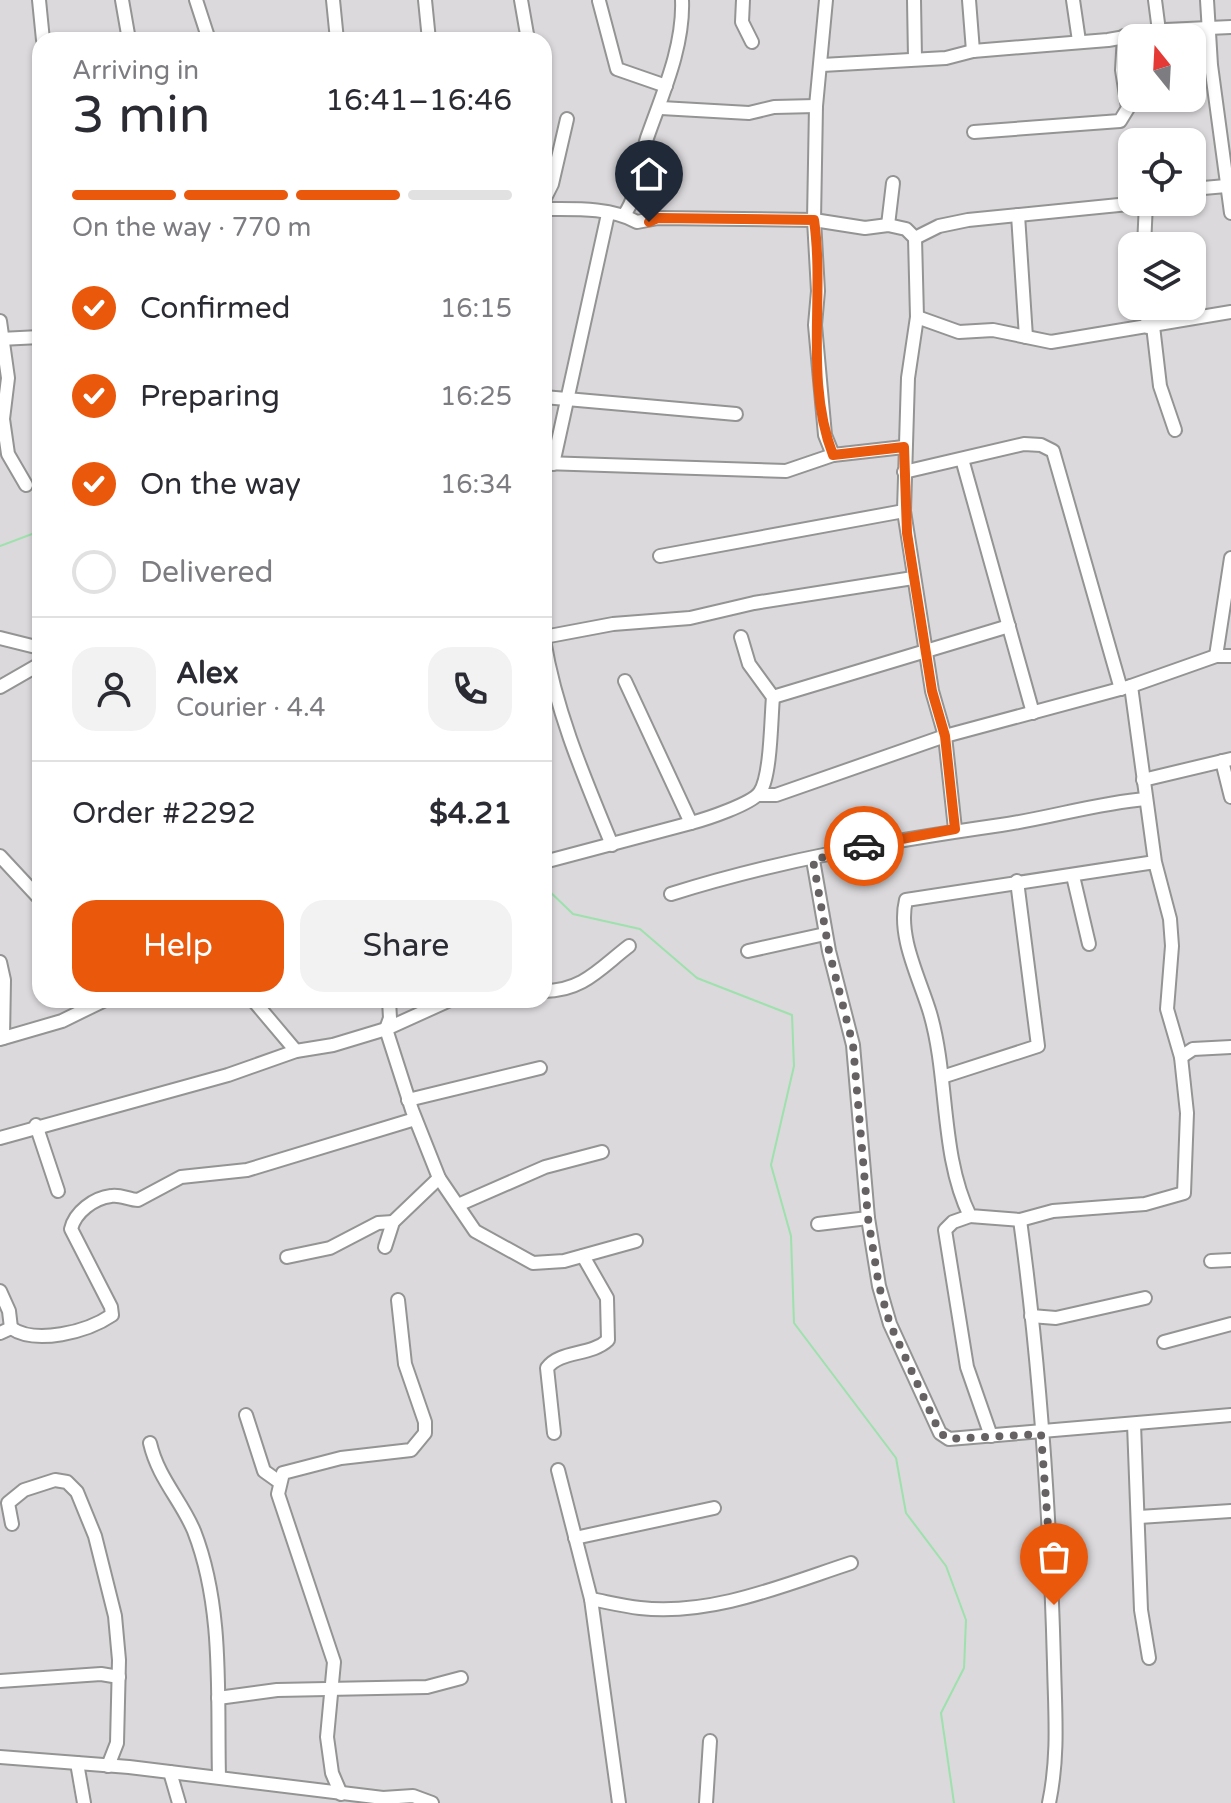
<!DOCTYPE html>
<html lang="en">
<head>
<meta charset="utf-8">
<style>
  body { margin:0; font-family:"Varela Round",sans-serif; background:#f2f2f3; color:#2b2b33; height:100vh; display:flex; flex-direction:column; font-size:30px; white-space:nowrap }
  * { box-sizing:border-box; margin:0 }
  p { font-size:26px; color:#7c7c81 }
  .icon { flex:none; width:44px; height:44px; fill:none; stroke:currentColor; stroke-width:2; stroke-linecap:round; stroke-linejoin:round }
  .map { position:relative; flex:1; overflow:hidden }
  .details { position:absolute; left:32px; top:32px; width:520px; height:976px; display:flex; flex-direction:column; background:#fff; border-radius:24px; box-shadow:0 2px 6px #0004 }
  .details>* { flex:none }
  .needle { width:52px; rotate:342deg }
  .fabs { position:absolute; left:1118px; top:24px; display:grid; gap:16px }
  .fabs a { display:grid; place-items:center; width:88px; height:88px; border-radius:16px; background:#fff; box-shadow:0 2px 6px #0004; font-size:40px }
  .pin { position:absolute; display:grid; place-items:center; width:68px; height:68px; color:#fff; margin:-82px -34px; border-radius:50% 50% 50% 0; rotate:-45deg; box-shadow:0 0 8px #0007 }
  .pin .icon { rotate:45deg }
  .courier { position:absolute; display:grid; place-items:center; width:80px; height:80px; margin:-40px; border:6px solid #ea580c; border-radius:50%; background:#fff; color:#222; box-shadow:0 2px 10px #0007 }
  .head em { font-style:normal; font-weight:600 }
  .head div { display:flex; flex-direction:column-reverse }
  .head { display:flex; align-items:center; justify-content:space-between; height:136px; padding:0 40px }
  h1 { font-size:52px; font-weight:600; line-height:60px }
  .bar { display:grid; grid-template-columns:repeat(4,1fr); gap:12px 8px; align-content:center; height:96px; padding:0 40px }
  .bar i { height:10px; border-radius:6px; background:#e1e1e2 }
  .bar .current { background:#ea580c }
  .bar p { grid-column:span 4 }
  .line { display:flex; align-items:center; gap:20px; padding:0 40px; border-top:2px solid #e1e1e2 }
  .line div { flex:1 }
  .round { display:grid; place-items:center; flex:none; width:84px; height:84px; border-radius:24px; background:#f2f2f3 }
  ol { padding:0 40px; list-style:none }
  li { display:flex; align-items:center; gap:24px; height:88px }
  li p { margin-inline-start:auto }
  li .icon { padding:8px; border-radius:50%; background:#ea580c; color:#fff; stroke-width:4 }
  li:last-child { color:#7c7c81 }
  li i { width:44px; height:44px; border:4px solid #e1e1e2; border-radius:50% }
  .cta { display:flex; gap:16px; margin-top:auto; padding:16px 40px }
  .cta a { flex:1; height:92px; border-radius:24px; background:#ea580c; color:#fff; font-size:32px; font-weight:600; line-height:92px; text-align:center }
  .cta a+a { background:#f2f2f3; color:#2b2b33 }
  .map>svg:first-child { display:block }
</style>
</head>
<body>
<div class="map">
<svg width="1231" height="1803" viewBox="0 0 1231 1803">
  <rect width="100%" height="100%" fill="#efe1e6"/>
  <path fill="#dbd9db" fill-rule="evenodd" d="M 0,0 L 1231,0 L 1231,1803 L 0,1803 ZM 1132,38 L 1192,38 L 1192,98 L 1132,98 ZM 40,40 L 544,40 L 544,1000 L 40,1000 ZM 1132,142 L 1192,142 L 1192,202 L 1132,202 ZM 1132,246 L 1192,246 L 1192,306 L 1132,306 Z"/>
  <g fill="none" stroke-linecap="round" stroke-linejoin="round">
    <g stroke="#9de1ad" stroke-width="2">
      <polyline points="0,546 40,531"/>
      <polyline points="544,886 573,914 640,929 697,978 792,1015 794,1066 771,1165 791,1236 794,1323 896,1458 906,1513 946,1566 966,1620 964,1668 941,1713 954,1803"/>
    </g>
    <defs>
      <g id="minor">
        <polyline points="39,0 43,40"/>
        <polyline points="122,0 129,40"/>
        <polyline points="196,0 209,40"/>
        <polyline points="333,0 337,40"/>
        <polyline points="425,0 429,40"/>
        <polyline points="521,0 528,40"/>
        <polyline points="743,0 742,22 752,42"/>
        <polyline points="826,0 816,106 814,220 818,291 815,325 825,435 833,455"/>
        <polyline points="914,0 915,58"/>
        <polyline points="969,0 973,51"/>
        <polyline points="1073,0 1079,41"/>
        <polyline points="1155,0 1159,31"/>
        <polyline points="1207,0 1211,65 1231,213"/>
        <polyline points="599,1 617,69 666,86"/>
        <polyline points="822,65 946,58 973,51 1108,40 1165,30 1231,27"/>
        <polyline points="661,108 749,113 774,107 816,106"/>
        <polyline points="974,132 1120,121 1128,108 1122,70 1124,36"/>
        <polyline points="1192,189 1226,186"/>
        <polyline points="544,200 552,184 567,119"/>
        <path d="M 544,209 C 574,209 610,207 637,222 L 658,218 L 814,220 L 865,228 L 888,225 L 906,229 L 915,238 L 917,317 L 908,378 L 904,511 L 932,691 L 945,736 L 955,829"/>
        <path d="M 624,215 C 639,195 639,163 647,138 C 662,95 684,47 682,0"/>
        <polyline points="1018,215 1026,337"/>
        <polyline points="888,225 893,183"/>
        <polyline points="915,238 939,226 968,220 1149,202"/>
        <polyline points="1144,246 1146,203"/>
        <polyline points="1146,306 1148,327"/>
        <polyline points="917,317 959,332 993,330 1051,342 1231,312"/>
        <polyline points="0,321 8,378 3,419 8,454 26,485"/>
        <polyline points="1153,326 1160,386 1175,430"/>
        <polyline points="0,339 40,337"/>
        <polyline points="544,397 736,414"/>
        <polyline points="962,459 1033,713"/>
        <polyline points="544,463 786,471 833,455 904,447"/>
        <polyline points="553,464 608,214"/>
        <polyline points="904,472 1024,444 1041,445 1053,451 1121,689"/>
        <polyline points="660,556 904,511"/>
        <polyline points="544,637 613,624 690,618 754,603 913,578"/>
        <polyline points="0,638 40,648"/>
        <path d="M 544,640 C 556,712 584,777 612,845"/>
        <polyline points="1216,656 1231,558"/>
        <path d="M 625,681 L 691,823 C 706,819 752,804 760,792 C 771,776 771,718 773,697 L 749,664 L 741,637"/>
        <path d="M 1131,686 L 1155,862 L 1170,919 L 1172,946 L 1167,1009 L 1181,1057 L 1187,1113 L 1184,1193 L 1145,1204 L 1053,1211 L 1020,1220 L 970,1216 C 940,1155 949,1078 930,1013 C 920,979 897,937 906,900 L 1155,862"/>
        <polyline points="0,687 40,664"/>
        <polyline points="773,697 1009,626"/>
        <polyline points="1222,761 1231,797"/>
        <polyline points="1143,780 1231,759"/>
        <polyline points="759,795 776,795 945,736 1131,686 1216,656 1231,656"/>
        <polyline points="0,856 40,899"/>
        <polyline points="813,860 829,951 853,1045 868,1218 879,1286 890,1324 940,1433 949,1439 1231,1415"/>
        <polyline points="544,862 691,823"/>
        <polyline points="1073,876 1089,944"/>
        <path d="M 671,894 C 779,860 889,841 1001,825 C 1050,818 1097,803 1146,799"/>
        <polyline points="748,951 825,934"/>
        <polyline points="0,962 4,980 3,1038"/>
        <path d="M 544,991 C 583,991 600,968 629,946"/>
        <polyline points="253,1000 296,1051"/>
        <polyline points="389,1000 390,1018 386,1029 412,1110 439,1178 475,1231 533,1263 564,1261 636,1241"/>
        <polyline points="0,1039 62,1021 105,1000"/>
        <polyline points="1181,1057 1193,1049 1231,1047"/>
        <polyline points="942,1077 1038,1046 1017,881"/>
        <polyline points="408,1100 540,1068"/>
        <polyline points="36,1125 58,1191"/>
        <polyline points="0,1138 228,1075 296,1051 333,1045 386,1029 450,1000"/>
        <polyline points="458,1205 545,1167 602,1152"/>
        <polyline points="970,1216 953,1222 945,1230 967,1367 991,1436"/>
        <path d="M 1020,1220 C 1040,1366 1050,1515 1054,1663 C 1055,1712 1059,1755 1049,1803"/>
        <polyline points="818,1224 868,1218"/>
        <polyline points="385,1247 393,1222 439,1178"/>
        <polyline points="287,1257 330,1248 378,1223 393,1222"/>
        <polyline points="1211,1261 1231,1260"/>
        <polyline points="0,1291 9,1311 11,1328 0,1333"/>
        <polyline points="1031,1316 1056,1318 1145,1298"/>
        <path d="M 11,1328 C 36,1345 87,1332 112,1315 L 111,1307 L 71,1229 C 75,1212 94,1198 111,1196 C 120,1194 129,1200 138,1200 L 181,1177 L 247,1170 L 415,1119"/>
        <polyline points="1164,1342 1231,1324"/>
        <polyline points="246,1415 264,1471 278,1481"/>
        <polyline points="1134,1424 1141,1610 1149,1658"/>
        <path d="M 554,1433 L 547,1368 C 560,1350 591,1356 608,1340 L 607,1298 L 583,1256"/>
        <path d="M 150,1443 C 158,1478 181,1500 194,1531 C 224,1608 217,1696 219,1777"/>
        <polyline points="558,1470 591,1599 619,1803"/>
        <polyline points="1139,1517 1231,1511"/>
        <polyline points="12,1524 8,1503 24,1490 55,1480 67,1482 77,1492 95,1536 115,1616 119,1660 117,1743 108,1766"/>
        <polyline points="575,1538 714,1508"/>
        <path d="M 591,1599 C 607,1602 623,1606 640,1608 C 712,1616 784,1585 851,1563"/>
        <polyline points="0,1681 101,1674 119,1677"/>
        <polyline points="218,1698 277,1690 427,1687 461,1678"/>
        <polyline points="0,1757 129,1767 383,1798 413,1796 432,1803"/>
        <polyline points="77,1763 84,1803"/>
        <polyline points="170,1772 179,1803"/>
        <polyline points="341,1794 332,1773 327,1737 334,1662 278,1494 283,1473 341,1458 411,1450 425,1433 425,1422 405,1364 398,1300"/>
        <polyline points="706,1803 710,1741"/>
      </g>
    </defs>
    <use href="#minor" stroke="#949494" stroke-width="16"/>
    <use href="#minor" stroke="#fff" stroke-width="12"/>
  </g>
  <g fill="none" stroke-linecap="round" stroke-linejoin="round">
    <polyline stroke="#666263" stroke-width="8" stroke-dasharray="0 14.4" points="864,846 813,860 829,951 853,1045 868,1218 879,1286 890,1324 940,1433 949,1439 1041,1434 1054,1605"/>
    <path stroke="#ea580c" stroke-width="10" d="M 649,222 L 658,218 L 814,220 C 825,297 804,380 833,455 L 904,447 L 907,533 L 932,691 L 945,736 L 955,829 L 864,846"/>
  </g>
</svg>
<div class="fabs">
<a><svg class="needle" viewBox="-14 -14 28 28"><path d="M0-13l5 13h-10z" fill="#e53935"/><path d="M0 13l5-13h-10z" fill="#7c7c81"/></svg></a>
<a><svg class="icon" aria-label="locate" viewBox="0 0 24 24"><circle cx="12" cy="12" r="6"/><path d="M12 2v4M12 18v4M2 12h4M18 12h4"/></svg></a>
<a><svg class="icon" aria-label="layers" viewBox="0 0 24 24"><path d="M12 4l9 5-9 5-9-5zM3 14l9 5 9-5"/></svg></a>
</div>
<div class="pin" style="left:1054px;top:1605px;background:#ea580c"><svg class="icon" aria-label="bag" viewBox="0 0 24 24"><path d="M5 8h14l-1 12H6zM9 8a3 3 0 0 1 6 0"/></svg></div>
<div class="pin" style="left:649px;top:222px;background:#1f2937"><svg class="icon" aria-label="home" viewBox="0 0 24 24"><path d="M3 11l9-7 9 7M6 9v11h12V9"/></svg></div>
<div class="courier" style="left:864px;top:846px"><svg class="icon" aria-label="car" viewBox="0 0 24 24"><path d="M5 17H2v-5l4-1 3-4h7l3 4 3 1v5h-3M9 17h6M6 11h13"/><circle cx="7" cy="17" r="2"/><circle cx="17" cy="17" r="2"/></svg></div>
<section class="details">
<div class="head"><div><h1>3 min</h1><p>Arriving in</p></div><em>16:41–16:46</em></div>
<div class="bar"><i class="current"></i><i class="current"></i><i class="current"></i><i></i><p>On the way · 770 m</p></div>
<ol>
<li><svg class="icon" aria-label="check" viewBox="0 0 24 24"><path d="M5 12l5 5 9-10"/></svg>Confirmed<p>16:15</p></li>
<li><svg class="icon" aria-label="check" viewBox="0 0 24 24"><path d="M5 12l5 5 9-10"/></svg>Preparing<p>16:25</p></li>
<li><svg class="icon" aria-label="check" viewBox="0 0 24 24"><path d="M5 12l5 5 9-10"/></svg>On the way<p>16:34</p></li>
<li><i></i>Delivered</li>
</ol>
<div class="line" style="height:144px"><a class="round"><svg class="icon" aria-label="person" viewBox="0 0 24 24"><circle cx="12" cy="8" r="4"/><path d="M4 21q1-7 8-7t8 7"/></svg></a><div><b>Alex</b><p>Courier · 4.4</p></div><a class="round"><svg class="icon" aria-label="phone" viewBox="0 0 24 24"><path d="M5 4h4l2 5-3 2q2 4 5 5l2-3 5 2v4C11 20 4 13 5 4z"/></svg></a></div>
<div class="line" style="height:104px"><div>Order #2292</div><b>$4.21</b></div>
<div class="cta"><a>Help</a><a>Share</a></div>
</section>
</div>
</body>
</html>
